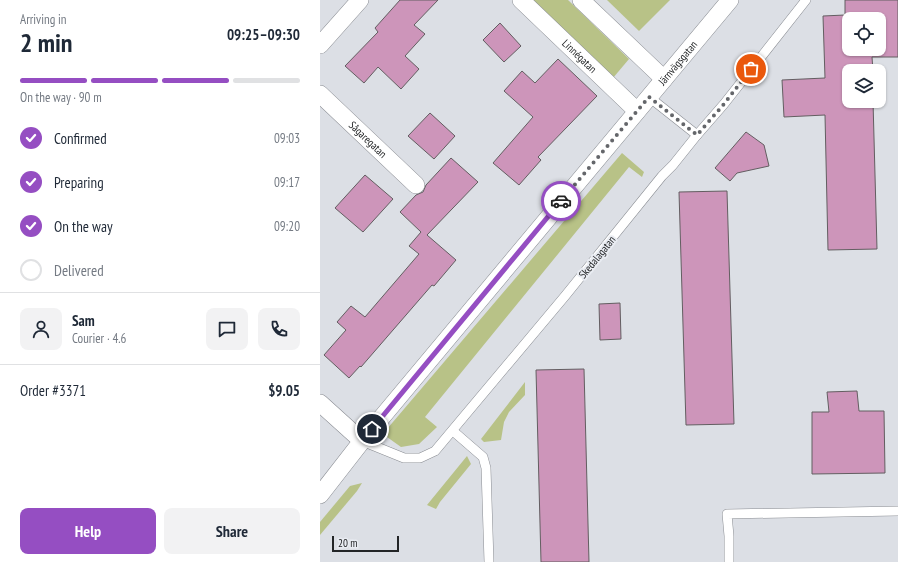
<!DOCTYPE html>
<html lang="en">
<head>
<meta charset="utf-8">
<style>
  body { margin:0; font-family:"PT Sans Narrow",sans-serif; background:#f2f2f3; color:#1f2937; height:100vh; display:flex; flex-direction:column; font-size:15px; white-space:nowrap }
  * { box-sizing:border-box; margin:0 }
  p { font-size:13px; color:#747a83 }
  .icon { flex:none; width:22px; height:22px; fill:none; stroke:currentColor; stroke-width:2; stroke-linecap:round; stroke-linejoin:round }
  .map { position:relative; flex:1; overflow:hidden }
  .panel { display:flex; flex-direction:column; background:#fff; width:320px }
  .panel>* { flex:none }
  .buttons { position:absolute; left:522px; top:12px; display:grid; gap:8px }
  .buttons a { display:grid; place-items:center; width:44px; height:44px; border-radius:8px; background:#fff; box-shadow:0 1px 3px #0004; font-size:20px }
  .scale { position:absolute; left:12px; bottom:10px; width:67px; box-sizing:border-box; padding-left:4px; border:2px solid #232527; border-top:0; font-size:11px; line-height:14px; white-space:nowrap; color:#232527; -webkit-text-stroke:3px #e9ecf2; paint-order:stroke }
  .pin { position:absolute; display:grid; place-items:center; width:34px; height:34px; color:#fff; margin:-17px; border:2px solid #fff; border-radius:50%; box-shadow:0 1px 4px #0007 }
  .courier { position:absolute; display:grid; place-items:center; width:40px; height:40px; margin:-20px; border:3px solid #954ec2; border-radius:50%; background:#fff; color:#222; box-shadow:0 1px 5px #0007 }
  .head em { font-style:normal; font-weight:700 }
  .head div { display:flex; flex-direction:column-reverse }
  .head { display:flex; align-items:center; justify-content:space-between; height:68px; padding:0 20px }
  h1 { font-size:26px; font-weight:700; line-height:30px }
  .bar { display:grid; grid-template-columns:repeat(4,1fr); gap:6px 4px; align-content:center; height:48px; padding:0 20px }
  .bar i { height:5px; border-radius:3px; background:#e0e1e3 }
  .bar .current { background:#954ec2 }
  .bar p { grid-column:span 4 }
  .line { display:flex; align-items:center; gap:10px; padding:0 20px; border-top:1px solid #e0e1e3 }
  .line div { flex:1 }
  .round { display:grid; place-items:center; flex:none; width:42px; height:42px; border-radius:8px; background:#f2f2f3 }
  ol { padding:0 20px; list-style:none }
  li { display:flex; align-items:center; gap:12px; height:44px }
  li p { margin-inline-start:auto }
  li .icon { padding:4px; border-radius:50%; background:#954ec2; color:#fff; stroke-width:4 }
  li:last-child { color:#747a83 }
  li i { width:22px; height:22px; border:2px solid #e0e1e3; border-radius:50% }
  .action { display:flex; gap:8px; margin-top:auto; padding:8px 20px }
  .action a { flex:1; height:46px; border-radius:8px; background:#954ec2; color:#fff; font-size:16px; font-weight:700; line-height:46px; text-align:center }
  .action a+a { background:#f2f2f3; color:#1f2937 }
  main { display:flex; flex:1; min-height:0 }
  .map>svg:first-child { display:block }
</style>
</head>
<body>
<main>
<section class="panel">
<div class="head"><div><h1>2 min</h1><p>Arriving in</p></div><em>09:25–09:30</em></div>
<div class="bar"><i class="current"></i><i class="current"></i><i class="current"></i><i></i><p>On the way · 90 m</p></div>
<ol>
<li><svg class="icon" aria-label="check" viewBox="0 0 24 24"><path d="M5 12l5 5 9-10"/></svg>Confirmed<p>09:03</p></li>
<li><svg class="icon" aria-label="check" viewBox="0 0 24 24"><path d="M5 12l5 5 9-10"/></svg>Preparing<p>09:17</p></li>
<li><svg class="icon" aria-label="check" viewBox="0 0 24 24"><path d="M5 12l5 5 9-10"/></svg>On the way<p>09:20</p></li>
<li><i></i>Delivered</li>
</ol>
<div class="line" style="height:72px"><a class="round"><svg class="icon" aria-label="person" viewBox="0 0 24 24"><circle cx="12" cy="8" r="4"/><path d="M4 21q1-7 8-7t8 7"/></svg></a><div><b>Sam</b><p>Courier · 4.6</p></div><a class="round"><svg class="icon" aria-label="chat" viewBox="0 0 24 24"><path d="M4 5h16v11H9l-5 4z"/></svg></a><a class="round"><svg class="icon" aria-label="phone" viewBox="0 0 24 24"><path d="M5 4h4l2 5-3 2q2 4 5 5l2-3 5 2v4C11 20 4 13 5 4z"/></svg></a></div>
<div class="line" style="height:52px"><div>Order #3371</div><b>$9.05</b></div>
<div class="action"><a>Help</a><a>Share</a></div>
</section>
<div class="map">
<svg width="578" height="562" viewBox="0 0 578 562">
  <rect width="100%" height="100%" fill="#dcdfe5"/>
  <g fill="#b8c287">
    <polygon points="213,0 248,0 309,59 293,78"/>
    <polygon points="287,0 350,0 319,31"/>
    <polygon points="302,153 324,172 322,177 309,167 105,417 117,427 99,444 81,447 67,437 67,429"/>
    <polygon points="205,382 205,395 189,412 184,422 181,440 164,442 161,439"/>
    <polygon points="147,456 151,464 120,502 116,509 107,505"/>
    <polygon points="42,483 37,491 0,535 0,522 30,486"/>
  </g>
  <g fill="#cd95ba" stroke="#635e61" fill-rule="evenodd">
    <polygon points="80,0 118,0 94,25 105,34 85,56 99,69 81,89 58,67 44,83 25,66 58,32 55,28"/>
    <path d="M 525,0 L 578,0 L 578,57 L 552,57 L 553,71 L 529,71 L 529,101 L 553,101 L 557,249 L 508,250 L 505,115 L 464,117 L 462,80 L 505,78 L 503,16 L 525,15 ZM 529,19 L 559,19 L 559,49 L 529,49 Z"/>
    <polygon points="180,23 201,46 184,62 163,40"/>
    <polygon points="238,59 277,96 218,157 221,160 199,185 173,163 213,117 184,91 202,71 215,83"/>
    <polygon points="110,113 135,136 114,159 88,136"/>
    <polygon points="426,132 444,145 449,166 417,173 410,181 395,168"/>
    <polygon points="131,158 158,182 107,235 136,260 114,286 112,285 41,367 40,366 29,378 4,355 26,330 17,322 31,306 45,317 99,254 89,246 101,232 80,212 96,195 103,192 106,185"/>
    <polygon points="45,175 73,199 43,232 15,208"/>
    <polygon points="407,191 414,424 366,425 359,192"/>
    <polygon points="300,303 301,339 280,340 279,304"/>
    <polygon points="264,369 269,562 221,562 216,370"/>
    <polygon points="537,391 539,411 564,411 565,473 492,474 492,412 509,412 507,392"/>
  </g>
  <g fill="none" stroke-linecap="round" stroke-linejoin="round">
    <defs>
      <g id="lane">
        <polyline points="329,97 377,135"/>
        <polyline points="133,431 163,457 166,468 169,562"/>
        <polyline points="42,441 84,458 100,458 115,451 245,296 342,176 353,165 377,135 404,104 486,0"/>
        <polyline points="409,562 409,536 407,514 578,511"/>
      </g>
      <g id="street">
        <path id="s1" d="M 201,0 L 317,111"/>
        <polyline points="261,0 344,79"/>
        <polyline points="0,45 40,0"/>
        <path id="s2" d="M 0,94 L 96,185"/>
        <polyline points="0,403 42,441"/>
        <path id="s3" d="M 0,495 L 42,441 L 410,0"/>
      </g>
    </defs>
    <use href="#lane" stroke="#898c92" stroke-width="10"/>
    <use href="#street" stroke="#898c92" stroke-width="18"/>
    <use href="#lane" stroke="#fff" stroke-width="9"/>
    <use href="#street" stroke="#fff" stroke-width="17"/>
  </g>
  <g fill="none" stroke-linecap="round" stroke-linejoin="round">
    <polyline stroke="#64666a" stroke-width="4" stroke-dasharray="0 7.2" points="241,201 329,97 377,135 404,104 431,69"/>
    <polyline stroke="#954ec2" stroke-width="5" points="52,429 241,201"/>
  </g>
  <g text-anchor="middle" dominant-baseline="central" stroke-width="4" stroke-linejoin="round" paint-order="stroke">
    <g font-size="11" fill="#232527" stroke="#e9ecf2">
      <text stroke="none"><textPath href="#s1" startOffset="81">Linnégatan</textPath></text>
      <text stroke="none"><textPath href="#s3" startOffset="561">Järnvägsgatan</textPath></text>
      <text stroke="none"><textPath href="#s2" startOffset="66">Sågaregatan</textPath></text>
      <text transform="translate(277 257) rotate(-51)">Skedalagatan</text>
    </g>
  </g>
</svg>
<div class="buttons">
<a><svg class="icon" aria-label="locate" viewBox="0 0 24 24"><circle cx="12" cy="12" r="6"/><path d="M12 2v4M12 18v4M2 12h4M18 12h4"/></svg></a>
<a><svg class="icon" aria-label="layers" viewBox="0 0 24 24"><path d="M12 4l9 5-9 5-9-5zM3 14l9 5 9-5"/></svg></a>
</div>
<div class="scale">20 m</div>
<div class="pin" style="left:431px;top:69px;background:#ea580c"><svg class="icon" aria-label="bag" viewBox="0 0 24 24"><path d="M5 8h14l-1 12H6zM9 8a3 3 0 0 1 6 0"/></svg></div>
<div class="pin" style="left:52px;top:429px;background:#1f2937"><svg class="icon" aria-label="home" viewBox="0 0 24 24"><path d="M3 11l9-7 9 7M6 9v11h12V9"/></svg></div>
<div class="courier" style="left:241px;top:201px"><svg class="icon" aria-label="car" viewBox="0 0 24 24"><path d="M5 17H2v-5l4-1 3-4h7l3 4 3 1v5h-3M9 17h6M6 11h13"/><circle cx="7" cy="17" r="2"/><circle cx="17" cy="17" r="2"/></svg></div>
</div>
</main>
</body>
</html>
